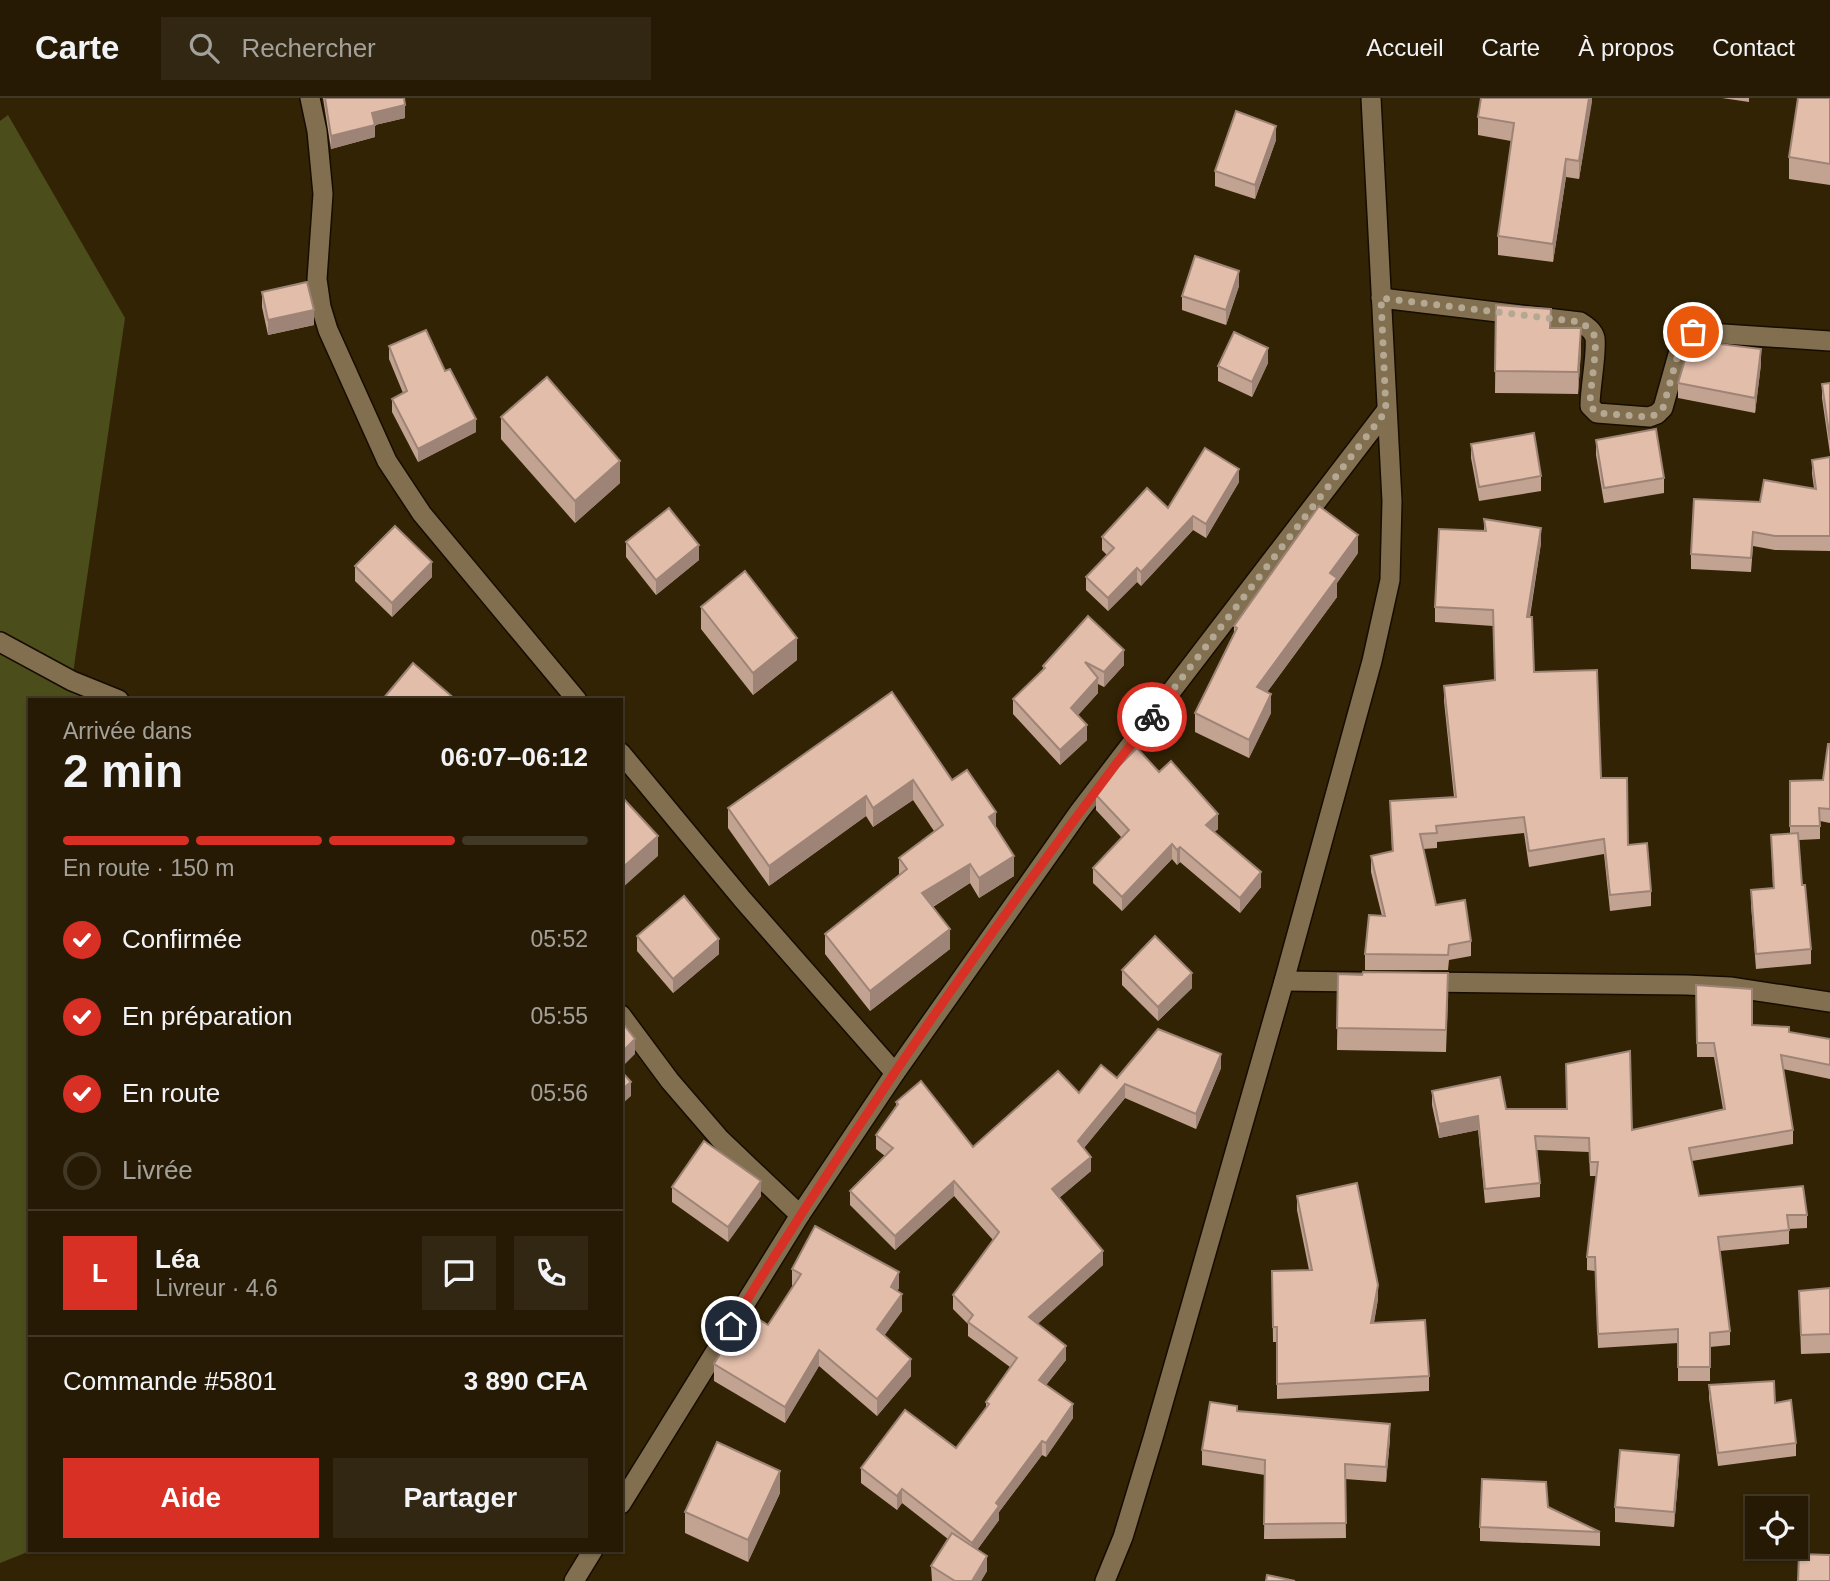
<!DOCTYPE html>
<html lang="fr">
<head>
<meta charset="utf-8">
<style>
  body { margin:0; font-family:Arial,sans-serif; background:#322713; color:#f1f3f6; height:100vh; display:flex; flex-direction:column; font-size:26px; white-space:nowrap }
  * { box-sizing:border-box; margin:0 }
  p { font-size:23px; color:#a4a19a }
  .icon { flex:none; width:38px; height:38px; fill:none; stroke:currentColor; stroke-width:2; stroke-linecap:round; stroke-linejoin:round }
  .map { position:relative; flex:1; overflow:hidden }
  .panel { position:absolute; left:28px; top:600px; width:595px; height:854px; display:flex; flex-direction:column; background:#261a04; border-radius:0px; box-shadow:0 2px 5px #0004,0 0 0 2px #423826 }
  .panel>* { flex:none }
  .tools { position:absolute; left:1745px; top:1398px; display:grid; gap:14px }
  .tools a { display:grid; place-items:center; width:63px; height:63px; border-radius:0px; background:#261a04; box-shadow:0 2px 5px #0004,0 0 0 2px #423826; font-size:35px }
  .pin { position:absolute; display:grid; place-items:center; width:60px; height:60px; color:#fff; margin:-30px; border:4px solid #fff; border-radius:50%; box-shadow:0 2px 7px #0007 }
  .courier { position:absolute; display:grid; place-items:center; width:70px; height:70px; margin:-35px; border:5px solid #d93025; border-radius:50%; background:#fff; color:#222; box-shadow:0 2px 9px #0007 }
  .head em { font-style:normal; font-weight:700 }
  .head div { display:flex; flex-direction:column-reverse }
  .head { display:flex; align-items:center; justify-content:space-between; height:119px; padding:0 35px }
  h1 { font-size:46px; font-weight:700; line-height:52px }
  .bar { display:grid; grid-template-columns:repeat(4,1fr); gap:10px 7px; align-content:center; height:84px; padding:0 35px }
  .bar i { height:9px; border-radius:5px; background:#423826 }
  .bar .on { background:#d93025 }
  .bar p { grid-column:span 4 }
  .line { display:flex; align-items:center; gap:18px; padding:0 35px; border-top:2px solid #423826 }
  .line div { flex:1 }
  .round { display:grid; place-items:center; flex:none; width:74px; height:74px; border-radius:0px; background:#322713 }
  ol { padding:0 35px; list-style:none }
  li { display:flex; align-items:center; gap:21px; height:77px }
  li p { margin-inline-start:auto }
  li .icon { padding:7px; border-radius:50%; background:#d93025; color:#fff; stroke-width:4 }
  li:last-child { color:#a4a19a }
  li i { width:38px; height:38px; border:4px solid #423826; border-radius:50% }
  .cta { display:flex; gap:14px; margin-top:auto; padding:14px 35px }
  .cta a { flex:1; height:80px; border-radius:0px; background:#d93025; color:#fff; font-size:28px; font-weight:700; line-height:80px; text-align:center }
  .cta a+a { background:#322713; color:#f1f3f6 }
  header { display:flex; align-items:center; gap:42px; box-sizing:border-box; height:98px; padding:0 35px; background:#261a04; border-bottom:2px solid #423826 }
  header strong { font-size:33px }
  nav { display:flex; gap:38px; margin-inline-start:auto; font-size:24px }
  .search { width:490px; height:63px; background:#322713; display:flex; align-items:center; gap:18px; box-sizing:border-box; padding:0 24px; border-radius:0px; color:#a4a19a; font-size:26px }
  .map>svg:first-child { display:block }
</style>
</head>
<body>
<header>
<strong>Carte</strong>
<div class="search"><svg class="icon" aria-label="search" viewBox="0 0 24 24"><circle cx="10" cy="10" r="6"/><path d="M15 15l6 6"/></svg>Rechercher</div>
<nav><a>Accueil</a><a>Carte</a><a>À propos</a><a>Contact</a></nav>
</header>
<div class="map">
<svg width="1830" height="1483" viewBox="0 0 1830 1483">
  <rect width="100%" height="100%" fill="#322305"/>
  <polygon fill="#4b4e1b" points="8,17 125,220 72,582 87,602 30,602 30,1453 0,1465 0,23"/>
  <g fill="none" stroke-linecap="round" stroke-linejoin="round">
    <defs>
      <g id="minor">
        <polyline points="310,0 317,33 323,96 317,181 321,209 328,232 387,363 422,416 577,602"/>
        <path d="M 1381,200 L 1580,224 C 1586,228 1593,232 1595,240 C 1597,256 1590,289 1590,308 L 1597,315 L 1649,319 L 1657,316 L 1663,310 L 1682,242 L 1686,237 L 1693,234 L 1830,243"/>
        <polyline points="0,544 72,583 119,602"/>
        <polyline points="621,655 743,802 895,975"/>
        <polyline points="1284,883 1361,884"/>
        <polyline points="1423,884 1686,887 1730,889 1830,904"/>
        <polyline points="621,917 670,983 720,1041 800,1117"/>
        <polyline points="621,1406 800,1117 895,975 1079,714 1386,313"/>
        <polyline points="574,1483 593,1452"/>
      </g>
      <polyline id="tertiary" points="1105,1483 1123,1439 1153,1340 1284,883 1372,563 1390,482 1392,403 1371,0"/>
    </defs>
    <use href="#minor" stroke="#170c00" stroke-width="22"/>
    <use href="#tertiary" stroke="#170c00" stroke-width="22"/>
    <use href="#minor" stroke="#816f50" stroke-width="19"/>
    <use href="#tertiary" stroke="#816f50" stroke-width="19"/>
  </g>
  <g fill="#c2a392">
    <polygon points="323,0 404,0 405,20 375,27 375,39 331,51"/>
    <polygon points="1592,0 1579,81 1566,79 1553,164 1498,157 1498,138 1511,43 1478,37 1478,19"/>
    <polygon points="1722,0 1749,0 1749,4"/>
    <polygon points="1830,0 1830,87 1789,81 1789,59"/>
    <polygon points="1276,42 1255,101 1215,88 1215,73"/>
    <polygon points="1239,188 1226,227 1182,212 1182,198"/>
    <polygon points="262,194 314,227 268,237 262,209"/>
    <polygon points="1496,207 1551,230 1581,252 1578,296 1495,295"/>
    <polygon points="389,248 445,273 476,334 418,364 392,314 392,301 403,295 389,261"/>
    <polygon points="1268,265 1252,299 1218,283 1218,268"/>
    <polygon points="1761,266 1755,315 1678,300 1678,285"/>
    <polygon points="1830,285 1830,356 1822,300 1822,286"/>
    <polygon points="501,319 620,385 575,425 501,341"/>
    <polygon points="1596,342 1664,380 1664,395 1604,405 1596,357"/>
    <polygon points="1471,346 1541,378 1541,393 1479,403 1471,360"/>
    <polygon points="1830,359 1830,453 1775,452 1753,448 1751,474 1691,471 1691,456 1760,404 1814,390 1812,376 1812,362"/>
    <polygon points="1239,384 1206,440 1193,432 1141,488 1137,484 1108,513 1086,492 1086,479 1107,457 1102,452 1102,439 1168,410"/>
    <polygon points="1484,421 1541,445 1530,519 1534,574 1601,680 1628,747 1651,793 1651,808 1610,813 1604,756 1529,769 1524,735 1437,744 1437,750 1423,751 1436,807 1471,843 1471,858 1449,862 1448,872 1365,872 1365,856 1382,818 1371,774 1371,758 1392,754 1390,703 1454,699 1444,603 1444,588 1495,582 1493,528 1435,524 1435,509 1484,433"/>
    <polygon points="626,444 699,462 656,497 626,459"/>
    <polygon points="1358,455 1337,485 1337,499 1267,594 1271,615 1249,660 1195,634 1195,615 1234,537 1234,528"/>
    <polygon points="355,468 432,479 392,519 355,483"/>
    <polygon points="701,509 797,562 753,597 701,531"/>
    <polygon points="1088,518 1124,567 1104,589 1098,586 1098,595 1078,617 1087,642 1060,667 1013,616 1013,601 1043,573 1043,568"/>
    <polygon points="892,594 952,682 996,729 1014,778 979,800 970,785 933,809 950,851 870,913 825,856 825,836 899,778 899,760 934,733 913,702 873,729 866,718 769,788 728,730 728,710"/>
    <polygon points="1830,646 1830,725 1820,723 1820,741 1799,742 1802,787 1811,851 1811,866 1756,871 1751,807 1751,792 1773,790 1771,737 1790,736 1790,683 1823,682"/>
    <polygon points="1159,674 1218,731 1214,734 1261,789 1240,815 1180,764 1177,767 1172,761 1122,813 1093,785 1093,770 1122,740 1096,712 1096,697"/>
    <polygon points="637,838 719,856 673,895 637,853"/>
    <polygon points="1122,872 1192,890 1158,923 1122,887"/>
    <polygon points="1338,876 1448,897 1446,954 1337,952"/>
    <polygon points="1696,887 1752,927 1830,941 1830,981 1783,971 1793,1032 1793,1046 1692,1063 1699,1098 1807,1117 1807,1130 1789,1131 1789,1146 1720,1153 1730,1233 1730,1247 1710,1249 1710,1283 1678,1283 1678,1245 1598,1250 1595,1173 1587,1172 1587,1159 1596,1078 1590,1078 1589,1054 1537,1052 1540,1085 1540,1099 1485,1105 1478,1032 1439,1040 1432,1007 1432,993 1506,1011 1632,1032 1723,1011 1714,959 1697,959"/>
    <polygon points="1221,970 1196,1031 1125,1000 1084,1050 1091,1073 1059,1100 1103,1167 1037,1226 1066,1262 1046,1287 1073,1320 1046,1359 1042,1357 999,1414 999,1422 977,1452 987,1473 981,1483 932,1483 931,1468 948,1441 902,1405 897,1412 861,1385 861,1370 956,1350 986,1310 986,1304 1010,1269 968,1238 968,1226 953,1211 953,1197 993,1142 954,1098 895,1152 850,1107 850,1093 885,1058 876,1051 876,1037 896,1009 896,1004 973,1049 1079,995 1117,980"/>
    <polygon points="672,1089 761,1098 728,1144 672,1104"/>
    <polygon points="1297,1098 1378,1201 1374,1225 1429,1278 1429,1293 1277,1301 1277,1244 1273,1244 1272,1173 1309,1172 1297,1112"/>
    <polygon points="792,1171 899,1190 897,1193 902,1213 884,1237 911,1278 877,1318 819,1268 785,1325 714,1283 714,1266 768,1227 793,1188 792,1187"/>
    <polygon points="1830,1190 1830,1255 1801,1256 1799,1193"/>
    <polygon points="1709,1287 1775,1305 1796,1345 1796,1358 1718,1368 1709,1300"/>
    <polygon points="1237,1313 1390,1341 1386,1384 1345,1381 1346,1440 1264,1441 1265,1377 1202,1367 1202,1352"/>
    <polygon points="1679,1371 1674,1429 1615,1424 1615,1409"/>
    <polygon points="780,1395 748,1464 685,1435 685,1414"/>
    <polygon points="1548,1409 1600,1434 1600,1448 1480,1443 1480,1429"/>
  </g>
  <g fill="#9e8477">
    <polygon points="1589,0 1592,0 1592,4 1579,81 1579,63"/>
    <polygon points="405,7 405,20 375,27 375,39 331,51 331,38 372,15"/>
    <polygon points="1276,28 1276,42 1255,101 1255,87"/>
    <polygon points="1566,61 1566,79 1553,164 1553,146"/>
    <polygon points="1239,173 1239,188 1226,227 1226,212"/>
    <polygon points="314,212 314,227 268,237 268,222"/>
    <polygon points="1581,230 1581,252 1578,296 1578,274"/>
    <polygon points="1268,250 1268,265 1252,299 1252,284"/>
    <polygon points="1761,251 1761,266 1755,315 1755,300"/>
    <polygon points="476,321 476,334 418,364 418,351"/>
    <polygon points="620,363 620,385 575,425 575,403"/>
    <polygon points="1239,371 1239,384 1206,440 1206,426"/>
    <polygon points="1193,418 1193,432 1141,488 1141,474"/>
    <polygon points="1541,430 1541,445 1527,534 1527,519"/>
    <polygon points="1358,437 1358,455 1337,485 1337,499 1257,608 1257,589 1330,475"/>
    <polygon points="699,447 699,462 656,497 656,482"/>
    <polygon points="432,464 432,479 392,519 392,505"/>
    <polygon points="1137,470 1137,484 1108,513 1108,500"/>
    <polygon points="797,540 797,562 753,597 753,575"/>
    <polygon points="1124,552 1124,567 1104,589 1104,574"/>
    <polygon points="1098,580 1098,595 1071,625 1071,610"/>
    <polygon points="1271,596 1271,615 1249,660 1249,642"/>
    <polygon points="1087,627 1087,642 1060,667 1060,652"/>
    <polygon points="913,682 913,702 873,729 873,710"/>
    <polygon points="866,698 866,718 769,788 769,768"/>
    <polygon points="996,714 996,734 989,719"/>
    <polygon points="1218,716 1218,731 1206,742 1206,727"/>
    <polygon points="658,738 658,758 621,791 621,771"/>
    <polygon points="1172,746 1172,761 1122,813 1122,799"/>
    <polygon points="1180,749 1180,764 1177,767 1177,752"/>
    <polygon points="1014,758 1014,778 979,800 979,780"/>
    <polygon points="970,766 970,785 922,815 922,795"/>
    <polygon points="1261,774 1261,789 1240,815 1240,800"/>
    <polygon points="950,831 950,851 870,913 870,893"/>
    <polygon points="719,841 719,856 673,895 673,881"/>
    <polygon points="1192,875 1192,890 1158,923 1158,909"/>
    <polygon points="635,941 635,956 621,970 621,955"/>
    <polygon points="1221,956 1221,970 1196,1031 1196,1016"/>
    <polygon points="631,984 631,998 621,1007 621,992"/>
    <polygon points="1125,986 1125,1000 1078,1057 1078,1043"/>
    <polygon points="1478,1018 1478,1032 1439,1040 1439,1026"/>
    <polygon points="1091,1059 1091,1073 1052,1106 1052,1091"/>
    <polygon points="761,1083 761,1098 728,1144 728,1129"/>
    <polygon points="954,1083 954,1098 895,1152 895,1138"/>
    <polygon points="1103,1153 1103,1167 1029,1234 1029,1219"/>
    <polygon points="899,1174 899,1190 891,1206 891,1189"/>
    <polygon points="1378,1187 1378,1201 1371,1240 1371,1225"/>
    <polygon points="902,1196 902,1213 877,1248 877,1231"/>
    <polygon points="1066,1248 1066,1262 1039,1296 1039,1282"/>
    <polygon points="819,1252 819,1268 785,1325 785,1309"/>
    <polygon points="911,1261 911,1278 877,1318 877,1301"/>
    <polygon points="1073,1306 1073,1320 1046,1359 1046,1345"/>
    <polygon points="1390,1326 1390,1341 1386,1384 1386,1369"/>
    <polygon points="1042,1343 1042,1357 999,1414 999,1422 972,1459 972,1445 996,1405"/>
    <polygon points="1679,1357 1679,1371 1674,1429 1674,1414"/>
    <polygon points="780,1373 780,1395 748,1464 748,1442"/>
    <polygon points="902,1391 902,1405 897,1412 897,1398"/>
    <polygon points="987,1458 987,1473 981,1483 972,1483"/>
  </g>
  <g fill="#e1bdaa" stroke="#9e8477" stroke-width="2">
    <polygon points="325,0 404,0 405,7 372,15 375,27 331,38"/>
    <polygon points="1481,0 1589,0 1579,63 1566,61 1553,146 1498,138 1514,25 1478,19"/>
    <polygon points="1798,0 1830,0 1830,66 1789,59"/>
    <polygon points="1236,13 1276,28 1255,87 1215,73"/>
    <polygon points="1195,158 1239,173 1226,212 1182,198"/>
    <polygon points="307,184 314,212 268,222 262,194"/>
    <polygon points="1496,207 1551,211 1550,230 1581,230 1578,274 1495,273"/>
    <polygon points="426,232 445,273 450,271 476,321 418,351 392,301 407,293 389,248"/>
    <polygon points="1694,232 1722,233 1719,246 1761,251 1755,300 1678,285"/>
    <polygon points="1234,234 1268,250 1252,284 1218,268"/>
    <polygon points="547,279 620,363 575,403 501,319"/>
    <polygon points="1830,285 1830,342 1822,286"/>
    <polygon points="1656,331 1664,380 1604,390 1596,342"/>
    <polygon points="1534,335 1541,378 1479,389 1471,346"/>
    <polygon points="1205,350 1239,371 1206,426 1193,418 1141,474 1137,470 1108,500 1086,479 1114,450 1102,439 1147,390 1168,410"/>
    <polygon points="1830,359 1830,438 1775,438 1753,434 1751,460 1691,456 1694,401 1760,404 1764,382 1816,391 1812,362"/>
    <polygon points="1319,408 1358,437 1330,475 1337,480 1257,589 1271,596 1249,642 1195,615 1237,530 1234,528"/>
    <polygon points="669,410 699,447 656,482 626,444"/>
    <polygon points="1484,421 1541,430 1527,519 1532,519 1534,574 1597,572 1601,680 1627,680 1628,747 1647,745 1651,793 1610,797 1604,741 1529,753 1524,719 1436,728 1437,735 1420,736 1436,807 1465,802 1471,843 1449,847 1448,857 1365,856 1369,817 1385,818 1371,758 1393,753 1390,703 1456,699 1444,588 1495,582 1493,512 1435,509 1439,431 1486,433"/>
    <polygon points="395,428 432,464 392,505 355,468"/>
    <polygon points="745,473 797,540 753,575 701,509"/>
    <polygon points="1088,518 1124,552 1104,574 1085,564 1098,580 1071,610 1087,627 1060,652 1013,601 1045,570 1043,568"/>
    <polygon points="413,565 456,602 382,602"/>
    <polygon points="892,594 952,682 967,672 996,714 989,719 1014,758 979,780 970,766 922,795 950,831 870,893 825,836 907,771 899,760 943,727 913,682 873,710 866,698 769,768 728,710"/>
    <polygon points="1828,646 1830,646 1830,711 1819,710 1820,728 1790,728 1790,683 1823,682"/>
    <polygon points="1137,650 1159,674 1171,663 1218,716 1206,727 1261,774 1240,800 1180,749 1177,752 1172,746 1122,799 1093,770 1129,732 1096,697 1118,669"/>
    <polygon points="621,698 658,738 621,771"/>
    <polygon points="1798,735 1802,787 1805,787 1811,851 1756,856 1751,792 1774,790 1771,737"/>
    <polygon points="684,798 719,841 673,881 637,838"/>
    <polygon points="1155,838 1192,875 1158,909 1122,872"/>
    <polygon points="1363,874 1448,875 1446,932 1337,930 1338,876 1362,877"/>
    <polygon points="1696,887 1752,891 1752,927 1789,929 1789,934 1830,941 1830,967 1781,957 1793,1032 1689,1050 1699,1098 1803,1088 1807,1117 1787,1117 1789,1132 1718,1139 1730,1233 1710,1235 1710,1269 1678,1269 1678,1231 1598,1236 1595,1159 1587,1159 1598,1064 1590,1064 1589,1040 1535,1038 1540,1085 1485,1091 1478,1018 1439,1026 1432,993 1500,979 1506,1011 1567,1011 1566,966 1630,953 1632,1032 1725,1011 1714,945 1697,945"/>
    <polygon points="621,923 635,941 621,955"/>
    <polygon points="1158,931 1221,956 1196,1016 1125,986 1078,1043 1091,1059 1052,1091 1103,1153 1029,1219 1066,1248 1039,1282 1073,1306 1046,1345 1042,1343 996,1405 999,1408 972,1445 902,1391 897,1398 861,1370 905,1312 956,1350 989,1306 986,1304 1017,1260 968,1224 973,1217 953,1197 999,1134 954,1083 895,1138 850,1093 893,1050 876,1037 898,1006 896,1004 921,983 973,1049 1058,973 1079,995 1101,967 1117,980"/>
    <polygon points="621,973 631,984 621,992"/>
    <polygon points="704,1043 761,1083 728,1129 672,1089"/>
    <polygon points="1357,1085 1378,1187 1371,1225 1425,1222 1429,1278 1277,1286 1277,1229 1273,1229 1272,1173 1312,1172 1297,1098"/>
    <polygon points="815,1128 899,1174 891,1189 902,1196 877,1231 911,1261 877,1301 819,1252 785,1309 714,1266 745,1213 768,1227 801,1176 792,1171"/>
    <polygon points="1830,1190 1830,1236 1801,1237 1799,1193"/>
    <polygon points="1774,1283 1775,1305 1791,1302 1796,1345 1718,1355 1709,1287"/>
    <polygon points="1210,1304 1237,1308 1237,1313 1390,1326 1386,1369 1345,1366 1346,1425 1264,1426 1265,1362 1202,1352"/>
    <polygon points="717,1344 780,1373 748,1442 685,1414"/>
    <polygon points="1620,1352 1679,1357 1674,1414 1615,1409"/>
    <polygon points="1482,1381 1546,1384 1548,1409 1600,1434 1480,1429"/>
    <polygon points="952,1435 987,1458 972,1483 955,1483 931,1468"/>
    <polygon points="1799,1456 1830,1457 1830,1483 1798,1483"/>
    <polygon points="1267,1477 1295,1483 1266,1483"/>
  </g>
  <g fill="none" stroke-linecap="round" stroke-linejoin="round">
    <path stroke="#b4a893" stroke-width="7" stroke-dasharray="0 12.6" d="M 1152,619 L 1386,313 L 1381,200 L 1580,224 C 1586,228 1593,232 1595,240 C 1597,256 1590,289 1590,308 L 1597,315 L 1649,319 L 1657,316 L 1663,310 L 1682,242 L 1686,237 L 1693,234"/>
    <path stroke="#d93025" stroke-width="9" d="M 731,1228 C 860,1018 1002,814 1152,619"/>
  </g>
</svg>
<div class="tools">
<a><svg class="icon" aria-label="locate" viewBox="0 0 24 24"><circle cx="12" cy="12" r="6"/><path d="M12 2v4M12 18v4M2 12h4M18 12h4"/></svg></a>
</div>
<div class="pin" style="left:1693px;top:234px;background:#ea580c"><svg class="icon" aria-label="bag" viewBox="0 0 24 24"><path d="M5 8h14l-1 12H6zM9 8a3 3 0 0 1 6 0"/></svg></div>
<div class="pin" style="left:731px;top:1228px;background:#1f2937"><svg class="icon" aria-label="home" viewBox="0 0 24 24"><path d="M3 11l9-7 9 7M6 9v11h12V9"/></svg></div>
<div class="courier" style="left:1152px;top:619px"><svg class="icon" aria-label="bike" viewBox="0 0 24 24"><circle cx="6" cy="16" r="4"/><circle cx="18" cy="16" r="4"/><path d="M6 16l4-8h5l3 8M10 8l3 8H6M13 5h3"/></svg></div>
<section class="panel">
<div class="head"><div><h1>2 min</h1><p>Arrivée dans</p></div><em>06:07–06:12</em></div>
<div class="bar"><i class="on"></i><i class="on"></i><i class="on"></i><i></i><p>En route · 150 m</p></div>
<ol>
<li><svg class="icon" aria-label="check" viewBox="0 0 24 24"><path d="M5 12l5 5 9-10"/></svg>Confirmée<p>05:52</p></li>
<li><svg class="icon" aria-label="check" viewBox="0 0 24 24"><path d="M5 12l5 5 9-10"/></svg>En préparation<p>05:55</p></li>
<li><svg class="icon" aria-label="check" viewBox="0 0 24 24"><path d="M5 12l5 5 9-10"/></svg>En route<p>05:56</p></li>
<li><i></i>Livrée</li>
</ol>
<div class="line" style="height:126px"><b class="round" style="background:#d93025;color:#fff">L</b><div><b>Léa</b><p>Livreur · 4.6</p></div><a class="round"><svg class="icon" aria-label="chat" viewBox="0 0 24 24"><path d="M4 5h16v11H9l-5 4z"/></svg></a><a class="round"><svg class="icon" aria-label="phone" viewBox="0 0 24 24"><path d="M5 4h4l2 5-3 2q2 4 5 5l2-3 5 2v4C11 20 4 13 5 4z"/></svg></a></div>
<div class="line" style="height:91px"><div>Commande #5801</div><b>3 890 CFA</b></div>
<div class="cta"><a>Aide</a><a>Partager</a></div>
</section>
</div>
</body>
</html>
